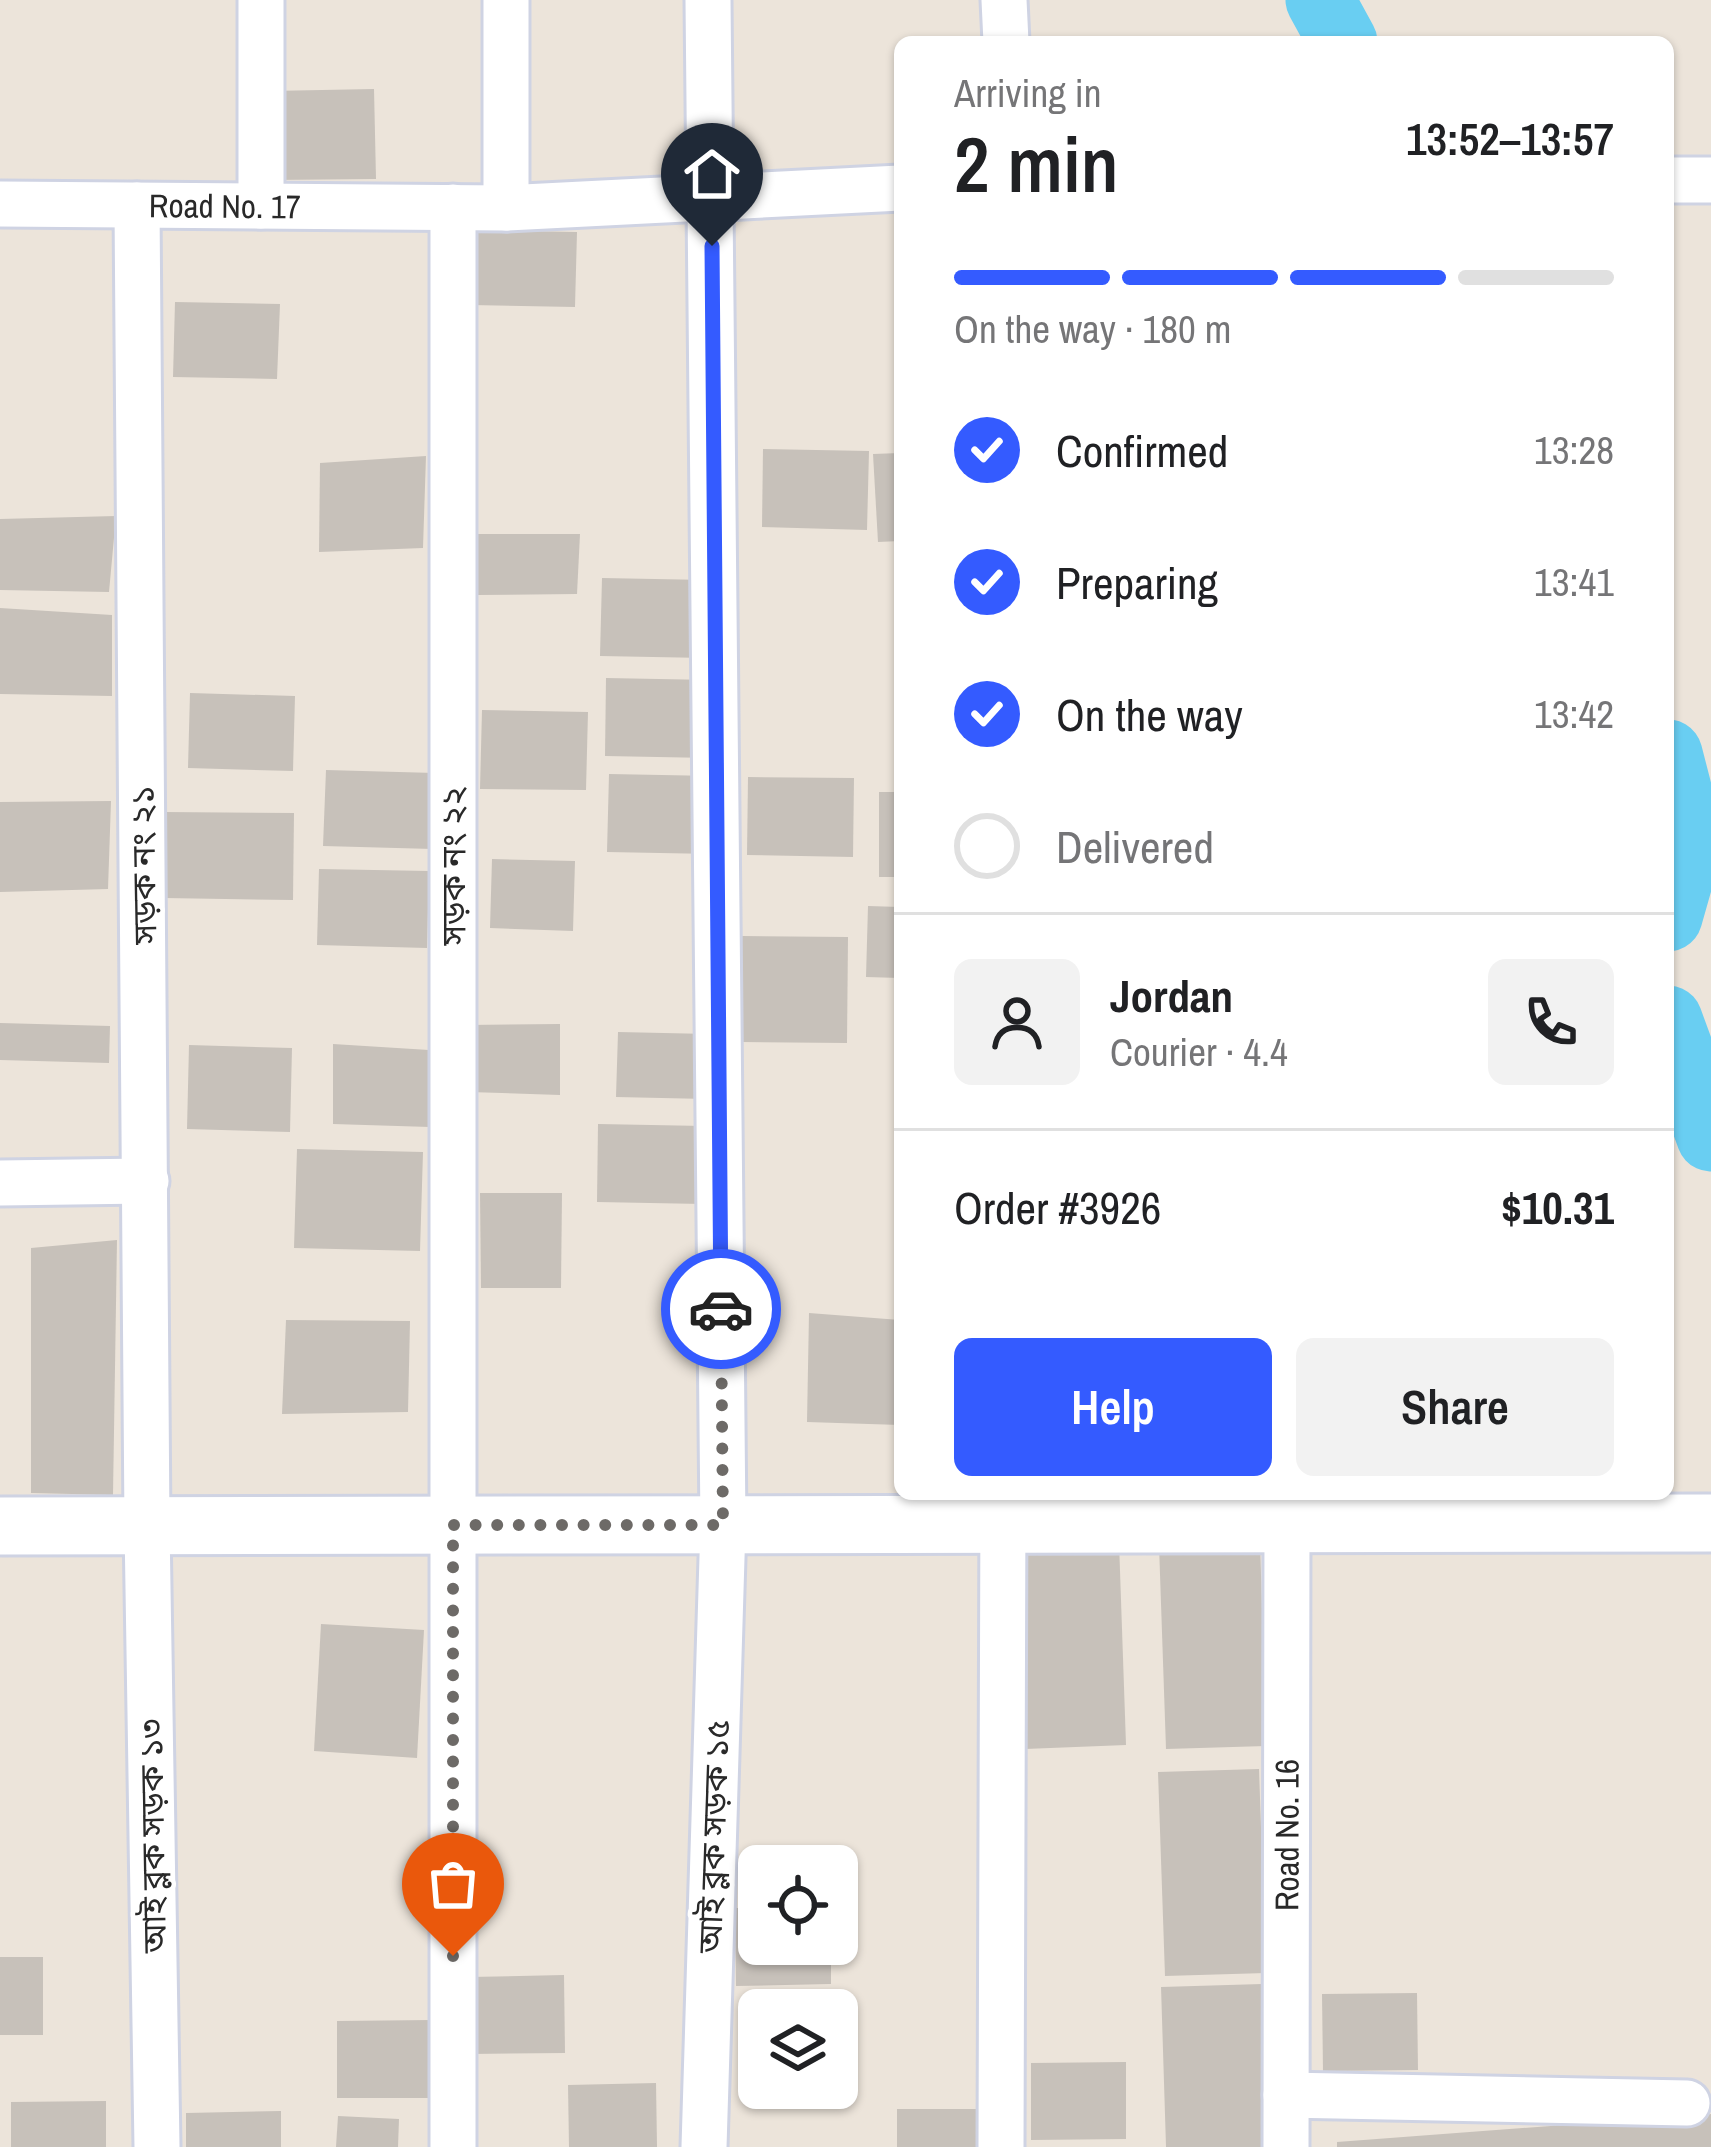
<!DOCTYPE html>
<html lang="en">
<head>
<meta charset="utf-8">
<style>
  body { margin:0; font-family:"Archivo Narrow","Noto Sans Bengali",sans-serif; background:#f2f2f2; color:#202124; height:100vh; display:flex; flex-direction:column; font-size:45px; white-space:nowrap }
  * { box-sizing:border-box; margin:0 }
  p { font-size:39px; color:#757577 }
  .icon { flex:none; width:66px; height:66px; fill:none; stroke:currentColor; stroke-width:2; stroke-linecap:round; stroke-linejoin:round }
  .map { position:relative; flex:1; overflow:hidden }
  .sheet { position:absolute; left:894px; top:36px; width:780px; height:1464px; display:flex; flex-direction:column; background:#fff; border-radius:18px; box-shadow:0 3px 9px #0004 }
  .sheet>* { flex:none }
  .buttons { position:absolute; left:738px; top:1845px; display:grid; gap:24px }
  .buttons a { display:grid; place-items:center; width:120px; height:120px; border-radius:18px; background:#fff; box-shadow:0 3px 9px #0004; font-size:60px }
  .pin { position:absolute; display:grid; place-items:center; width:102px; height:102px; color:#fff; margin:-123px -51px; border-radius:50% 50% 50% 0; rotate:-45deg; box-shadow:0 0 12px #0007 }
  .pin .icon { rotate:45deg }
  .courier { position:absolute; display:grid; place-items:center; width:120px; height:120px; margin:-60px; border:9px solid #345bff; border-radius:50%; background:#fff; color:#222; box-shadow:0 3px 15px #0007 }
  .overview em { font-style:normal; font-weight:600 }
  .overview div { display:flex; flex-direction:column-reverse }
  .overview { display:flex; align-items:center; justify-content:space-between; height:204px; padding:0 60px }
  h1 { font-size:78px; font-weight:600; line-height:90px }
  .bar { display:grid; grid-template-columns:repeat(4,1fr); gap:18px 12px; align-content:center; height:144px; padding:0 60px }
  .bar i { height:15px; border-radius:9px; background:#e0e0e0 }
  .bar .selected { background:#345bff }
  .bar p { grid-column:span 4 }
  .line { display:flex; align-items:center; gap:30px; padding:0 60px; border-top:3px solid #e0e0e0 }
  .line div { flex:1 }
  .round { display:grid; place-items:center; flex:none; width:126px; height:126px; border-radius:18px; background:#f2f2f2 }
  ol { padding:0 60px; list-style:none }
  li { display:flex; align-items:center; gap:36px; height:132px }
  li p { margin-inline-start:auto }
  li .icon { padding:12px; border-radius:50%; background:#345bff; color:#fff; stroke-width:4 }
  li:last-child { color:#757577 }
  li i { width:66px; height:66px; border:6px solid #e0e0e0; border-radius:50% }
  .action { display:flex; gap:24px; margin-top:auto; padding:24px 60px }
  .action a { flex:1; height:138px; border-radius:18px; background:#345bff; color:#fff; font-size:48px; font-weight:600; line-height:138px; text-align:center }
  .action a+a { background:#f2f2f2; color:#202124 }
  .map>svg:first-child { display:block }
</style>
</head>
<body>
<div class="map">
<svg width="1711" height="2147" viewBox="0 0 1711 2147">
  <rect width="100%" height="100%" fill="#ece4da"/>
  <g fill="none" stroke-linecap="round" stroke-linejoin="round">
    <polyline stroke="#69cef2" stroke-width="42" points="1690,839 1711,840"/>
    <g stroke="#69cef2" stroke-width="69">
      <polyline points="1320,0 1343,42"/>
      <polyline points="1668,754 1690,839 1668,917"/>
      <polyline points="1668,1020 1711,1137"/>
    </g>
  </g>
  <g fill="#c7c1ba">
    <polygon points="374,89 376,179 271,180 270,91"/>
    <polygon points="472,230 577,232 575,307 470,305"/>
    <polygon points="175,302 280,304 277,379 173,377"/>
    <polygon points="763,449 869,451 867,530 762,527"/>
    <polygon points="900,453 900,541 878,542 873,454"/>
    <polygon points="426,456 423,548 319,552 320,463"/>
    <polygon points="116,516 109,592 0,590 0,519"/>
    <polygon points="477,534 580,534 577,594 477,595"/>
    <polygon points="602,578 707,580 706,658 600,656"/>
    <polygon points="0,608 112,615 112,696 0,694"/>
    <polygon points="606,678 711,680 710,758 605,756"/>
    <polygon points="190,693 295,696 293,771 188,768"/>
    <polygon points="482,710 588,712 586,790 480,789"/>
    <polygon points="326,770 435,773 433,849 323,846"/>
    <polygon points="609,774 714,776 713,854 607,852"/>
    <polygon points="748,777 854,778 853,857 747,855"/>
    <rect x="879" y="792" width="21" height="85"/>
    <polygon points="111,801 108,889 0,892 0,802"/>
    <polygon points="164,812 294,813 293,900 164,898"/>
    <polygon points="492,859 575,861 573,931 490,928"/>
    <polygon points="319,869 429,871 427,948 317,945"/>
    <polygon points="868,906 900,907 900,978 866,977"/>
    <polygon points="742,936 848,937 847,1043 741,1042"/>
    <polygon points="0,1023 110,1026 109,1063 0,1060"/>
    <polygon points="560,1024 560,1095 469,1092 467,1025"/>
    <polygon points="618,1032 709,1034 707,1099 616,1097"/>
    <polygon points="333,1044 429,1050 430,1127 333,1124"/>
    <polygon points="189,1045 292,1048 290,1132 187,1129"/>
    <polygon points="598,1124 704,1126 703,1204 597,1202"/>
    <polygon points="297,1149 423,1152 420,1251 294,1248"/>
    <polygon points="480,1193 562,1193 561,1288 481,1288"/>
    <polygon points="117,1240 113,1495 31,1493 31,1248"/>
    <polygon points="809,1313 900,1320 900,1425 807,1422"/>
    <polygon points="286,1320 410,1321 408,1412 282,1414"/>
    <polygon points="1260,1541 1266,1746 1166,1749 1159,1545"/>
    <polygon points="1119,1542 1126,1745 1025,1749 1018,1545"/>
    <polygon points="321,1624 424,1630 417,1758 314,1751"/>
    <polygon points="1259,1769 1266,1973 1165,1976 1158,1772"/>
    <polygon points="735,1908 759,1908 759,1944 831,1944 831,1984 736,1986"/>
    <rect x="0" y="1957" width="43" height="78"/>
    <polygon points="564,1975 565,2053 470,2054 469,1977"/>
    <polygon points="1262,1984 1267,2147 1166,2147 1161,1987"/>
    <polygon points="1417,1993 1418,2070 1323,2071 1322,1994"/>
    <polygon points="432,2020 432,2098 337,2098 337,2021"/>
    <polygon points="1126,2062 1126,2139 1031,2140 1031,2063"/>
    <polygon points="656,2083 657,2147 569,2147 568,2085"/>
    <polygon points="106,2101 106,2147 11,2147 11,2102"/>
    <rect x="897" y="2109" width="95" height="38"/>
    <polygon points="281,2111 281,2147 186,2147 186,2113"/>
    <polygon points="1711,2114 1711,2147 1337,2147 1337,2142"/>
    <polygon points="338,2116 399,2119 398,2147 336,2147"/>
  </g>
  <g fill="none" stroke-linecap="round" stroke-linejoin="round">
    <defs>
      <g id="minor">
        <polyline points="1004,0 1006,42"/>
        <polyline points="1668,180 1711,180"/>
        <path id="s1" d="M 0,204 L 506,208 L 900,188"/>
        <polyline points="137,205 147,1526 157,2147"/>
        <polyline points="261,206 261,0"/>
        <polyline points="453,207 453,2147"/>
        <polyline points="506,208 506,0"/>
        <polyline points="0,1183 146,1181"/>
        <polyline points="1286,2095 1687,2103"/>
        <polyline points="704,2147 723,1525 708,0"/>
        <polyline points="1001,2147 1003,1494"/>
        <path id="s2" d="M 1286,2147 L 1287,1524"/>
      </g>
      <polyline id="tertiary" points="0,1526 1711,1523"/>
    </defs>
    <use href="#minor" stroke="#cfd3e3" stroke-width="51"/>
    <use href="#tertiary" stroke="#cfd3e3" stroke-width="63"/>
    <use href="#minor" stroke="#fff" stroke-width="45"/>
    <use href="#tertiary" stroke="#fff" stroke-width="57"/>
  </g>
  <g fill="none" stroke-linecap="round" stroke-linejoin="round">
    <polyline stroke="#6d6a67" stroke-width="12" stroke-dasharray="0 21.6" points="453,1956 453,1525 723,1525 721,1309"/>
    <polyline stroke="#345bff" stroke-width="15" points="712,246 721,1309"/>
  </g>
  <g text-anchor="middle" dominant-baseline="central" stroke-width="9" stroke-linejoin="round" paint-order="stroke">
    <g font-size="33" fill="#292929" stroke="#fff">
      <text stroke="none"><textPath href="#s1" startOffset="225">Road No. 17</textPath></text>
      <text transform="translate(143 865) rotate(-91)">সড়ক নং ২১</text>
      <text transform="translate(453 866) rotate(-90)">সড়ক নং ২২</text>
      <text stroke="none"><textPath href="#s2" startOffset="312">Road No. 16</textPath></text>
      <text transform="translate(152 1836) rotate(-91)">আই ব্লক সড়ক ১৩</text>
      <text transform="translate(713 1836) rotate(-88)">আই ব্লক সড়ক ১৫</text>
    </g>
  </g>
</svg>
<div class="buttons">
<a><svg class="icon" aria-label="locate" viewBox="0 0 24 24"><circle cx="12" cy="12" r="6"/><path d="M12 2v4M12 18v4M2 12h4M18 12h4"/></svg></a>
<a><svg class="icon" aria-label="layers" viewBox="0 0 24 24"><path d="M12 4l9 5-9 5-9-5zM3 14l9 5 9-5"/></svg></a>
</div>
<div class="pin" style="left:453px;top:1956px;background:#ea580c"><svg class="icon" aria-label="bag" viewBox="0 0 24 24"><path d="M5 8h14l-1 12H6zM9 8a3 3 0 0 1 6 0"/></svg></div>
<div class="pin" style="left:712px;top:246px;background:#1f2937"><svg class="icon" aria-label="home" viewBox="0 0 24 24"><path d="M3 11l9-7 9 7M6 9v11h12V9"/></svg></div>
<div class="courier" style="left:721px;top:1309px"><svg class="icon" aria-label="car" viewBox="0 0 24 24"><path d="M5 17H2v-5l4-1 3-4h7l3 4 3 1v5h-3M9 17h6M6 11h13"/><circle cx="7" cy="17" r="2"/><circle cx="17" cy="17" r="2"/></svg></div>
<section class="sheet">
<div class="overview"><div><h1>2 min</h1><p>Arriving in</p></div><em>13:52–13:57</em></div>
<div class="bar"><i class="selected"></i><i class="selected"></i><i class="selected"></i><i></i><p>On the way · 180 m</p></div>
<ol>
<li><svg class="icon" aria-label="check" viewBox="0 0 24 24"><path d="M5 12l5 5 9-10"/></svg>Confirmed<p>13:28</p></li>
<li><svg class="icon" aria-label="check" viewBox="0 0 24 24"><path d="M5 12l5 5 9-10"/></svg>Preparing<p>13:41</p></li>
<li><svg class="icon" aria-label="check" viewBox="0 0 24 24"><path d="M5 12l5 5 9-10"/></svg>On the way<p>13:42</p></li>
<li><i></i>Delivered</li>
</ol>
<div class="line" style="height:216px"><a class="round"><svg class="icon" aria-label="person" viewBox="0 0 24 24"><circle cx="12" cy="8" r="4"/><path d="M4 21q1-7 8-7t8 7"/></svg></a><div><b>Jordan</b><p>Courier · 4.4</p></div><a class="round"><svg class="icon" aria-label="phone" viewBox="0 0 24 24"><path d="M5 4h4l2 5-3 2q2 4 5 5l2-3 5 2v4C11 20 4 13 5 4z"/></svg></a></div>
<div class="line" style="height:156px"><div>Order #3926</div><b>$10.31</b></div>
<div class="action"><a>Help</a><a>Share</a></div>
</section>
</div>
</body>
</html>
